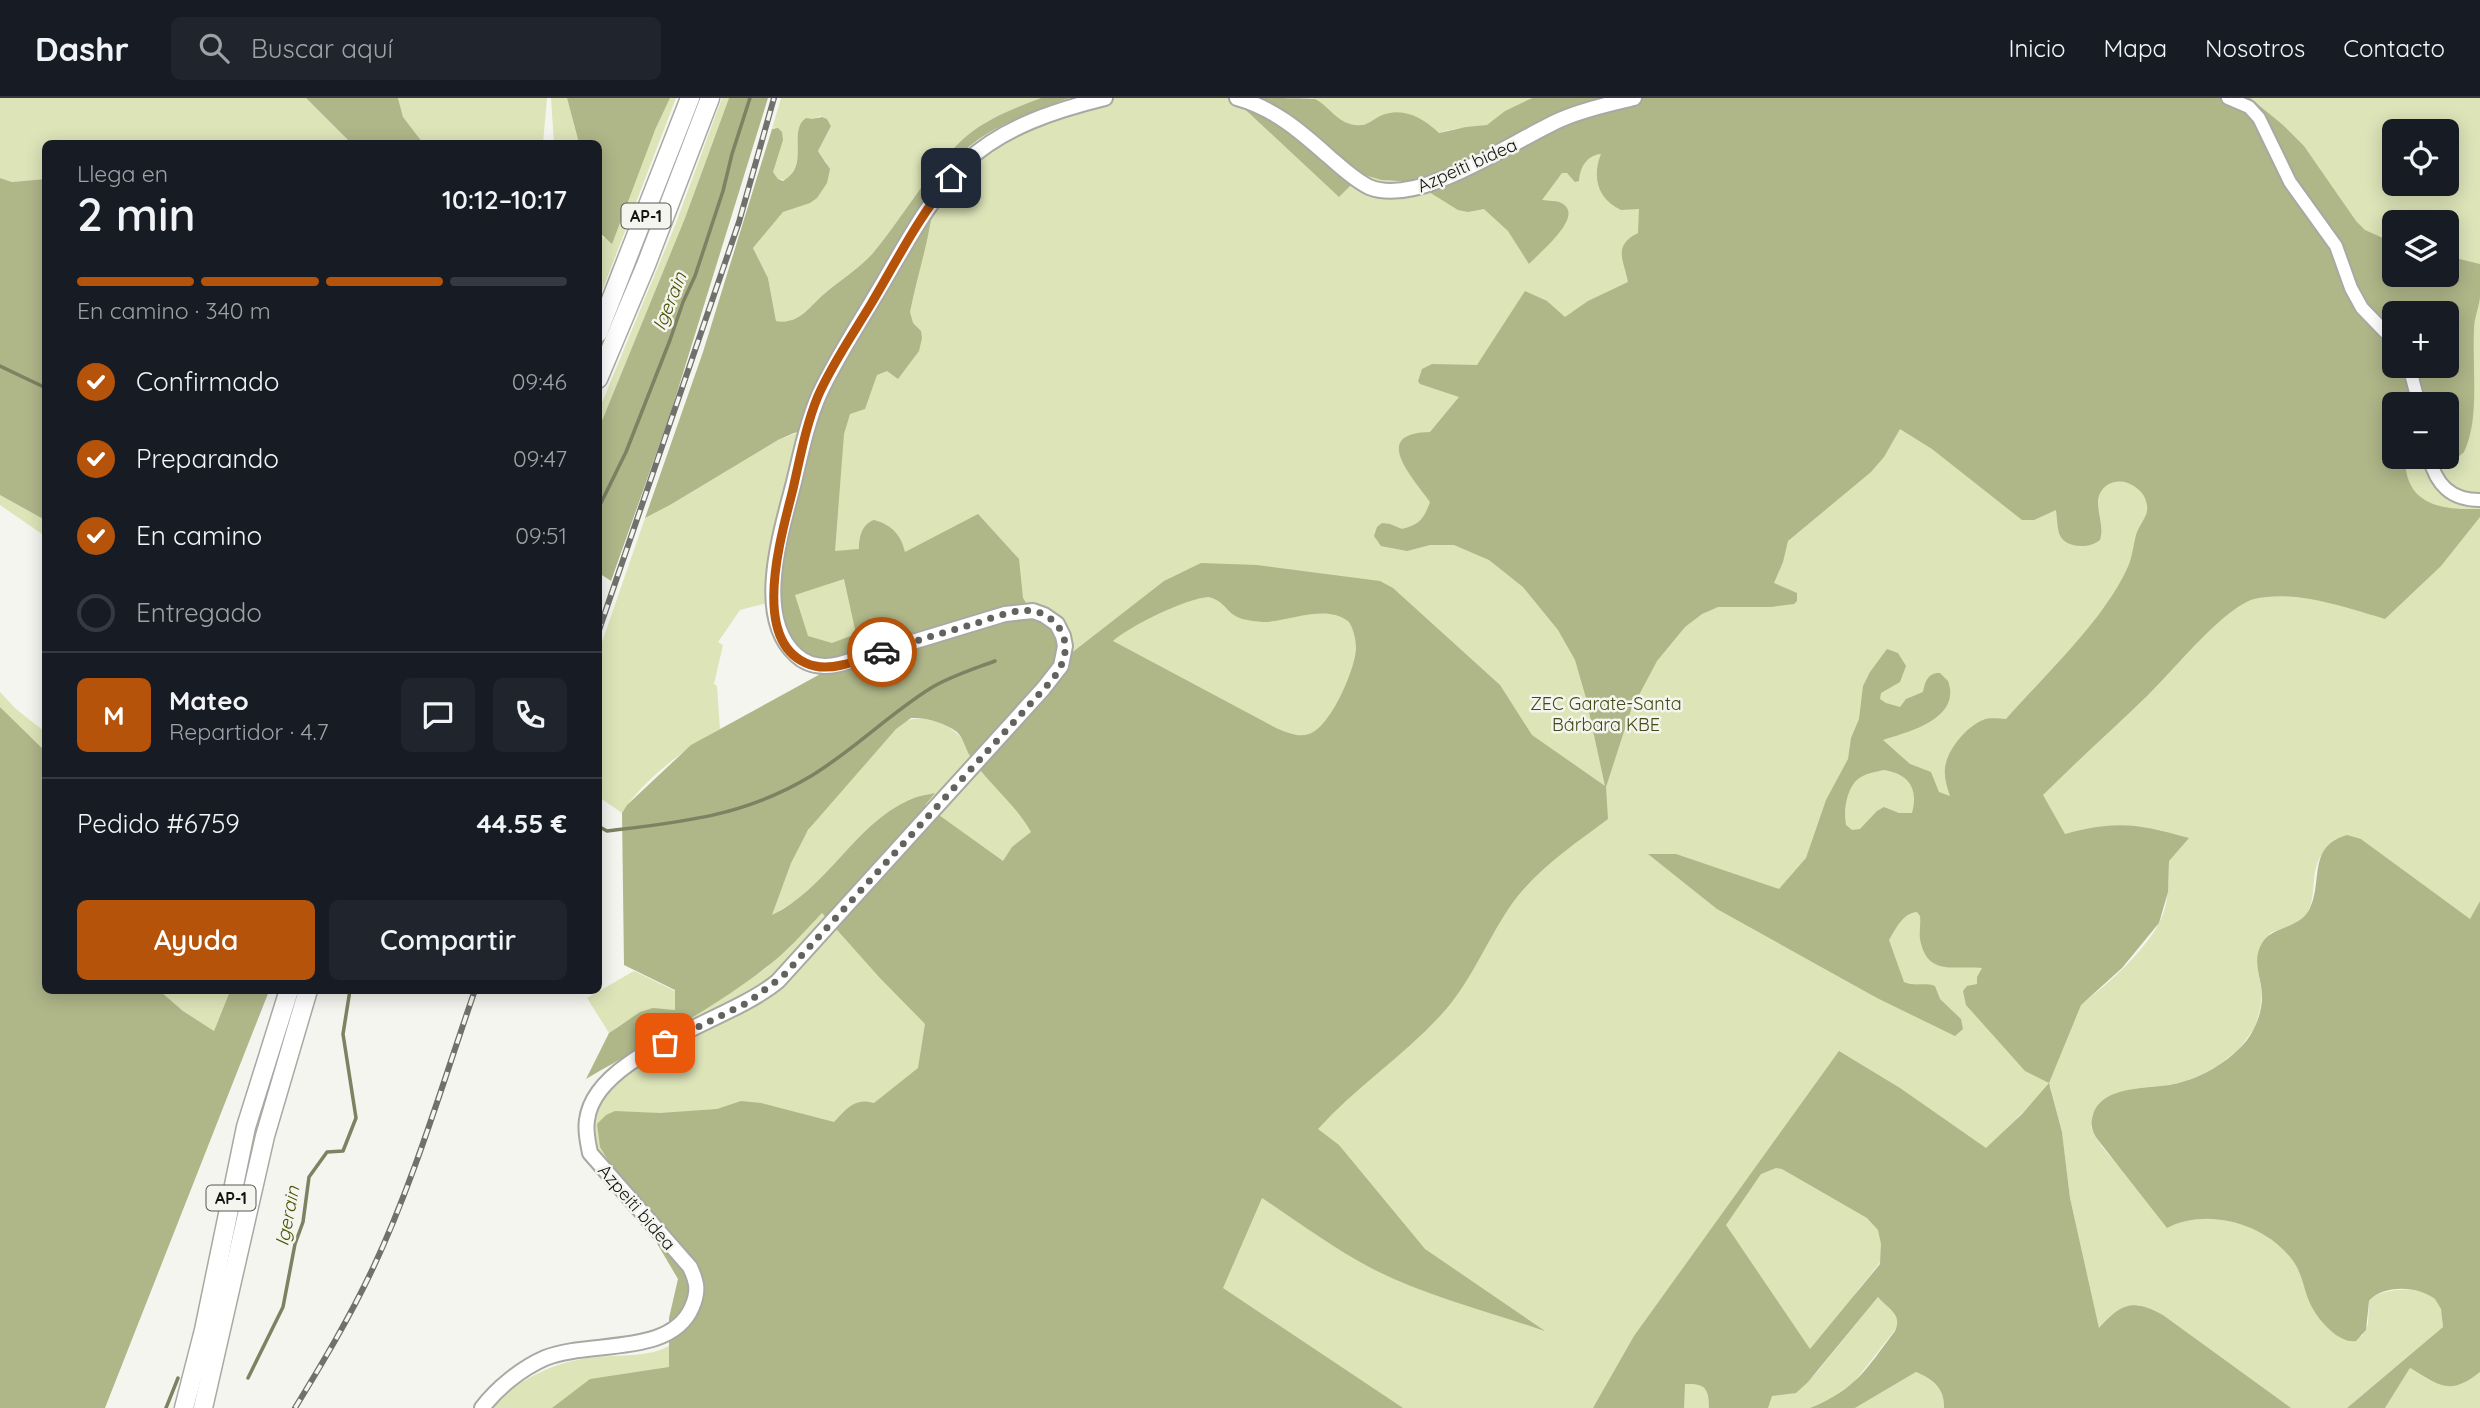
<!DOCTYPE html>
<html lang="es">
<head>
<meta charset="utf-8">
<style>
  body { margin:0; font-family:Quicksand,sans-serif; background:#20242c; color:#f1f3f6; height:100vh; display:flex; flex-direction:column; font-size:26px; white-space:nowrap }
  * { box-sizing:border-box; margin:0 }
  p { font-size:23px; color:#9ea1a6 }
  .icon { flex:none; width:38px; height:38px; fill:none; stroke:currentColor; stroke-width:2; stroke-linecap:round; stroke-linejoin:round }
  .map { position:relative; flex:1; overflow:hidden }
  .drawer { position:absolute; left:42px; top:42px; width:560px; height:854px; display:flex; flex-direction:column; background:#171b24; border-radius:10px; box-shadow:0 4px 18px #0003 }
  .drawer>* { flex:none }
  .fabs { position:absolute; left:2382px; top:21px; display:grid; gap:14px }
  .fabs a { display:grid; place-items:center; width:77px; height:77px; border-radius:10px; background:#171b24; box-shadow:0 4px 18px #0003; font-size:35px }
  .pin { position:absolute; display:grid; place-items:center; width:60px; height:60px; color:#fff; margin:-30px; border-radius:14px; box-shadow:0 4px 10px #0006 }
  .courier { position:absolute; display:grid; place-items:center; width:70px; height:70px; margin:-35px; border:5px solid #b45309; border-radius:50%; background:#fff; color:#222; box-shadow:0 2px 9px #0007 }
  .headline em { font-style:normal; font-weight:600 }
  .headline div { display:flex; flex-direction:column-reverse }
  .headline { display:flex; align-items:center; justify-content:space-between; height:119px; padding:0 35px }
  h1 { font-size:46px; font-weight:600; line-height:52px }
  .bar { display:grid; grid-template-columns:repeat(4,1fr); gap:10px 7px; align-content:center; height:84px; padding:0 35px }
  .bar i { height:9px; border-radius:5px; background:#363941 }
  .bar .current { background:#b45309 }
  .bar p { grid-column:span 4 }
  .line { display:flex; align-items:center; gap:18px; padding:0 35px; border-top:2px solid #363941 }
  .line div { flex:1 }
  .round { display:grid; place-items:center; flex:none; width:74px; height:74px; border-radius:10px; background:#20242c }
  ol { padding:0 35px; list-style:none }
  li { display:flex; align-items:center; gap:21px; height:77px }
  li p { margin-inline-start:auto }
  li .icon { padding:7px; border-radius:50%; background:#b45309; color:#fff; stroke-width:4 }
  li:last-child { color:#9ea1a6 }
  li i { width:38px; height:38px; border:4px solid #363941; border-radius:50% }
  .action { display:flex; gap:14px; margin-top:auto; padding:14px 35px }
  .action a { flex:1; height:80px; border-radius:10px; background:#b45309; color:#fff; font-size:28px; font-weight:600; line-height:80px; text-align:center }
  .action a+a { background:#20242c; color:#f1f3f6 }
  header { display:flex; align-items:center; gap:42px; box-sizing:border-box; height:98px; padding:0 35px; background:#171b24; border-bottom:2px solid #363941 }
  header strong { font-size:33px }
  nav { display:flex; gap:38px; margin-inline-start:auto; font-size:24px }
  .search { width:490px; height:63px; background:#20242c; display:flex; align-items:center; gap:18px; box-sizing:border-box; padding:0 24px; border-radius:10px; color:#9ea1a6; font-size:26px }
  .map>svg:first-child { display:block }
</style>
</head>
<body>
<header>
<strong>Dashr</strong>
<div class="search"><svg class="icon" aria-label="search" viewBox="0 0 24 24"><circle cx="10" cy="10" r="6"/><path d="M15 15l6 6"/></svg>Buscar aquí</div>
<nav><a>Inicio</a><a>Mapa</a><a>Nosotros</a><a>Contacto</a></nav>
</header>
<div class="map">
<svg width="2480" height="1310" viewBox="0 0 2480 1310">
  <rect width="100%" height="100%" fill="#f4f5ef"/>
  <g fill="#dde4b8" fill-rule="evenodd">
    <polygon points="0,0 306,0 351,45 46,46 45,81 12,84 0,80"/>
    <polygon points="398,0 547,0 543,45 423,45 403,19"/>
    <polygon points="551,0 567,0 579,45 554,45"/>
    <polygon points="670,0 676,0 599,201 599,134 604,141"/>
    <polygon points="722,0 729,0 685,120 599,330 599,312 676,125"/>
    <path d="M 781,0 L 1041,0 C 1012,11 985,21 962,42 C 926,76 904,118 873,155 C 859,171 840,182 824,196 C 808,210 799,227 776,223 L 768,180 L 753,150 L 783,114 L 800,108 L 827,65 L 818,53 L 831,28 L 827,21 L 820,18 L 799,29 C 798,50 802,66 786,82 L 778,81 L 773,74 L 775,29 L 772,31 Z"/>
    <path d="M 1069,0 L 1233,0 L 1345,92 L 1362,75 L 1381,82 L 1401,84 L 1690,0 L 2480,0 L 2480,803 L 2470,822 L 2361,741 L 2334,744 C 2327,750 2320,757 2317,766 C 2310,787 2319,811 2296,826 C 2288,830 2278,832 2270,835 L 2257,865 L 2262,896 L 2260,912 L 2255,929 L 2240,950 L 2219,967 L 2203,976 L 2184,984 L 2147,991 L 2091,1028 C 2098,1055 2156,1103 2178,1124 C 2188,1121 2199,1119 2210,1119 C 2240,1121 2281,1140 2296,1168 C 2314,1198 2311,1223 2345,1242 L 2362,1238 L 2368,1226 L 2369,1203 C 2381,1189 2424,1187 2436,1202 C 2443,1209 2442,1219 2443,1229 L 2347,1310 L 2291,1310 L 2163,1217 L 2139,1207 L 2099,1231 L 2070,1100 L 2062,1034 L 2050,987 L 1907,1131 L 1858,1192 L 1796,1295 L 1817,1274 L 1878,1199 L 1897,1217 L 1898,1228 L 1852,1287 L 1838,1297 L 1810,1310 L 488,1310 C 522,1281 552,1263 598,1259 C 619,1257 648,1259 667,1249 C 682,1241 690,1221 698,1207 L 589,1041 L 595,1011 L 610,990 L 621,961 L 712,906 L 765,871 L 788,851 L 822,815 L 838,831 L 937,716 L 924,707 L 934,696 L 910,701 L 893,712 L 863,737 L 806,796 L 771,818 C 779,797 786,773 796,753 C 818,711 868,657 903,624 C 922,615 951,626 963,642 L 1049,594 L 833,568 L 774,503 L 740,512 L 718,544 L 723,547 L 714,586 L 717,588 L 720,631 C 688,648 641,683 622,715 L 599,699 L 599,553 L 645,420 L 670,407 L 778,342 L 807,331 L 953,66 C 988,30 1023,17 1069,0 ZM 2394,33 L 2446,33 L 2446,86 L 2394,86 ZM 2394,124 L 2446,124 L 2446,177 L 2394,177 ZM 2394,215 L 2446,215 L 2446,268 L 2394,268 ZM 2394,306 L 2446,306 L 2446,359 L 2394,359 ZM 2169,766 C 2168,782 2169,800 2163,816 C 2152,847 2108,887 2081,906 Z"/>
    <path d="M 1314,0 L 1532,0 C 1516,7 1504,18 1489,26 C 1481,30 1453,29 1439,35 C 1424,21 1400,9 1380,19 C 1371,23 1364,29 1354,27 C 1338,25 1325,10 1314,0 Z"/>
    <polygon points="0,397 45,422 45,438 0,407"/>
    <polygon points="0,594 16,611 45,634 45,653 0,609"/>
    <path d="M 634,873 L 675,893 L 675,912 C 648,908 630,919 609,935 L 587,900 Z"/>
    <polygon points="160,893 230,893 214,933 183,913"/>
    <path d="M 2410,1270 C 2437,1288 2452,1296 2480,1274 L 2480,1310 L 2385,1310 Z"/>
    <path d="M 1916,1274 C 1932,1281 1945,1291 1944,1310 L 1855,1310 Z"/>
  </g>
  <g fill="#afb688" fill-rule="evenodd">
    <polygon points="306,0 398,0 403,19 423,45 351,45"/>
    <polygon points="567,0 670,0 655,32 612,146 599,134 598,46 579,45"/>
    <polygon points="729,0 768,0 671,314 611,483 599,475 599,330 685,120"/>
    <path d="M 1041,0 L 1069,0 C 1027,16 966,35 944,79 C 933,101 931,127 925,151 C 920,172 914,193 910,214 L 913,225 L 921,233 L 922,240 L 919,253 L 898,281 L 887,273 L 877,277 L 865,311 L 850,316 L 844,336 L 835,453 L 859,451 C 859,439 862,426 874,422 C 892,427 901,437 905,454 L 978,416 L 1019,461 L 1023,500 L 1037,523 L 1044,517 L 1054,523 L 1065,560 L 1164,483 L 1201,465 L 1257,467 L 1380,483 L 1393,490 L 1500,587 L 1532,637 L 1605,688 L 1586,600 L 1575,562 L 1558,532 L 1523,489 L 1489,462 L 1454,447 L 1430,447 L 1407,453 L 1381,448 L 1374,438 L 1377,429 L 1382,425 L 1390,426 L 1402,431 C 1419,427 1424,421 1430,404 C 1412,379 1370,335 1430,334 L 1459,299 L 1420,286 L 1418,283 L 1422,271 L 1432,266 L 1477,267 L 1525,193 L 1547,203 L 1565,219 L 1588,203 L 1628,184 C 1624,162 1612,148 1638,135 L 1639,111 L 1621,112 C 1597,101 1592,78 1601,56 C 1587,57 1580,69 1579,83 L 1575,84 L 1567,75 L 1562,75 L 1542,102 C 1548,103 1558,102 1563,106 C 1584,119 1539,155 1529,166 L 1508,133 L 1484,111 L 1468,114 L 1458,112 L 1413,84 L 1381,82 L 1362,76 L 1339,99 L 1233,0 C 1247,0 1305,0 1315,1 C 1329,8 1337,25 1355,27 C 1366,29 1372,22 1380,18 C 1403,8 1423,20 1439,35 L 1466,29 L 1487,27 L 1505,13 L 1532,0 L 2250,0 L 2283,27 L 2304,48 L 2356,123 L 2365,132 L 2394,145 L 2394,177 L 2446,177 L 2447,158 L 2480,166 C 2480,177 2480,188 2480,199 C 2479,210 2474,220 2474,231 C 2472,271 2480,321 2464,354 C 2456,362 2450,364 2440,359 L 2446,359 L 2446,306 L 2394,306 L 2394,359 L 2405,359 C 2405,407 2440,412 2480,411 L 2480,419 L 2441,468 L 2385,521 C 2347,510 2294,491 2254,501 C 2223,510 2173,573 2148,597 C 2113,631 2077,663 2043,697 L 2065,736 C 2118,722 2137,726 2189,740 L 2169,763 L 2168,794 L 2159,825 L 2122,870 L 2081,907 L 2049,985 L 2062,1034 L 2070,1100 L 2099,1230 C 2121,1206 2132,1200 2163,1217 L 2291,1310 L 1944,1310 C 1945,1291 1933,1281 1916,1274 L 1855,1310 L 1810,1310 C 1857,1291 1866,1271 1895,1233 C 1903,1216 1888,1211 1878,1199 L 1808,1284 L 1796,1295 L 1772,1298 L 1768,1310 L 1709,1310 C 1709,1290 1705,1285 1685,1286 L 1684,1310 L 1593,1310 L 1634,1238 L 1839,953 L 1900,990 L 1986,1050 L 2022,1016 L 2049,985 L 2025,973 L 1966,907 L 1963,893 L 1967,888 L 1977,886 L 1977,879 L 1982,870 C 1954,867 1927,879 1920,841 C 1919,834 1921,825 1920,818 L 1917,814 C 1903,815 1896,830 1889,842 L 1904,884 C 1915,889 1924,884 1935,888 L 1940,901 L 1961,921 L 1963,931 L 1955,938 L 1877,900 L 1717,811 L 1648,756 L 1676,756 L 1779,791 L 1806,760 L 1826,702 L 1848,661 L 1851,640 L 1859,621 L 1863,588 L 1870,574 L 1887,551 L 1898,555 L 1906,568 L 1900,584 L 1881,595 L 1880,601 L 1886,605 L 1900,609 L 1906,601 L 1923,594 C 1925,584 1928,574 1940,575 L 1948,583 C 1962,621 1908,634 1883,642 L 1910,666 L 1931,674 L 1939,694 L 1950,698 C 1947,689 1944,680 1945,670 C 1947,652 1966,629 1983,622 C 1991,619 1998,621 2006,621 C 2045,577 2101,525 2126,473 C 2132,462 2133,449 2136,437 C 2141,421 2153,417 2144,398 C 2140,392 2135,388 2128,385 C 2113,380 2098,389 2098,405 C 2098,418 2104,429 2100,442 C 2090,451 2064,451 2059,435 C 2057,428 2057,419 2056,412 L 2034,422 L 2022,422 L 1932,351 L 1900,331 L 1884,359 L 1871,374 L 1788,443 L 1783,464 L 1774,485 L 1797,495 L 1797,503 L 1794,506 L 1771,509 L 1718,509 L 1702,516 L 1685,529 L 1657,563 L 1631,612 L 1606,689 L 1608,721 C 1572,748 1535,772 1509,810 C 1485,846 1470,886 1440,918 C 1402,959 1355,990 1318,1031 L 1339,1047 L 1425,1151 L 1545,1233 C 1487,1213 1425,1198 1371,1170 C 1333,1150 1298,1124 1262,1100 L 1223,1190 L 1403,1310 L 552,1310 L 590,1281 L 669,1269 L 669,1220 L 678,1181 L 600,1049 L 597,1026 L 606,1017 L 615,1013 L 660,1015 L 717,1011 L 741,1003 L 761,1005 L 834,1024 C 846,1011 855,999 874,1005 L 918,970 L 925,926 L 879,879 L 822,815 C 804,834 786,855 764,871 C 711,912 644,947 586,981 L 609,935 L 640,914 L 653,910 L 675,912 L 675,892 L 624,867 L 622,715 L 627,707 L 691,647 L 835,568 L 803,563 L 774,509 L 807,332 L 794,335 L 778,342 L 670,407 L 645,420 L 703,254 L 772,31 L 778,30 L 782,34 L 783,42 L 773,74 L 778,81 L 783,83 C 811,67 787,33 806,20 L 812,21 L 822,19 L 827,21 L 831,28 L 818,53 L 830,71 L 827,85 L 817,100 L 810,105 L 783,114 L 753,150 L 768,180 L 776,223 C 799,227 809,209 824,196 C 840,182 859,171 873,155 C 904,118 926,76 962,42 C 985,21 1012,11 1041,0 ZM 2394,215 L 2446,215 L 2446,268 L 2394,268 ZM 844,481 L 856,536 L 832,545 L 808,538 L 795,497 ZM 1209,499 C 1220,502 1223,507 1231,515 C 1239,522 1252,523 1263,524 C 1289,524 1326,505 1349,524 C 1354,532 1356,542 1356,551 C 1355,572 1330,630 1309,636 C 1298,640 1286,634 1276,630 L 1113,543 C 1130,528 1186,500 1209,499 ZM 911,620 C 926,619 945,625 957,634 C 964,641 965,650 970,658 C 987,685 1015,705 1031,734 L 1012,749 L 1003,763 L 925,707 L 935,695 C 927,697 917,698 909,702 C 854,727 827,791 772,817 L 791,765 L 808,732 L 896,631 ZM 1883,672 C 1908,675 1919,690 1912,715 L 1899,715 L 1884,709 L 1877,713 L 1860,731 L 1852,732 L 1846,727 C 1843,712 1847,687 1861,679 C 1867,675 1876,674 1883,672 ZM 1776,1070 L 1782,1071 L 1867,1120 L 1878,1132 L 1881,1146 L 1880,1166 L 1810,1251 L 1726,1127 L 1761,1076 Z"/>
    <polygon points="0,80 12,84 45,81 45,422 0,397"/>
    <polygon points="0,609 45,653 46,892 160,893 183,913 214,933 230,893 269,893 105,1310 0,1310"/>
    <path d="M 2347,737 L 2361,741 L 2470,821 L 2480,803 L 2480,1274 C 2450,1298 2440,1288 2410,1270 L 2385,1310 L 2347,1310 L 2443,1229 L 2441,1211 L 2435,1201 C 2419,1188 2383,1186 2369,1203 L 2366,1232 L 2356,1243 C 2348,1244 2343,1241 2336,1237 C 2323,1227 2312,1213 2307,1198 C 2303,1186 2301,1174 2293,1163 C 2266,1126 2208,1109 2167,1130 L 2098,1042 C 2092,1034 2090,1027 2093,1017 C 2103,984 2155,993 2182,984 C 2204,978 2225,965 2241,949 C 2254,936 2263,914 2262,896 C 2261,879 2253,865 2260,849 C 2269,827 2297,833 2309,812 C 2324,785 2306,749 2347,737 Z"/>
  </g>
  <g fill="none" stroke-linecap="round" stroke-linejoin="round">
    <g stroke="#7d8262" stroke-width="3.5">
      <polyline points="0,268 46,290"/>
      <polyline points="598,411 626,354 670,242 683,204 695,178 723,93 732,56 750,0"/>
      <path d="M 598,728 L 607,733 C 682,724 745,718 811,678 C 854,652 889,616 931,590 C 951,578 974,571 995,563"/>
      <polyline points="248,1280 283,1209 295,1146 303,1124 309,1079 327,1054 343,1053 356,1020 343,936 350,892"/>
      <polyline points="166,1310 178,1280"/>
    </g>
    <defs>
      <g id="tertiary">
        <polyline points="2228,0 2249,9 2259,20 2290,84 2336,148 2351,190 2362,210 2394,243"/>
        <polyline points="2409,268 2419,306"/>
        <path d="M 2429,359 C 2436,386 2450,402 2480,402"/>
      </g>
      <g id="secondary">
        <path d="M 1237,0 C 1273,10 1299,32 1327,57 C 1340,68 1353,81 1369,89 C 1420,110 1515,41 1562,21 C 1585,11 1610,6 1634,0"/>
        <path d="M 482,1310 C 497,1290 522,1270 545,1260 C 589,1242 671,1259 692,1209 C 699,1193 697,1184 690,1169 L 590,1055 C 588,1044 585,1034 587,1022 C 595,955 730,924 778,883 L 1043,591 L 1061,568 L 1065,548 L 1063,538 L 1057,526 L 1044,517 L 1033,513 L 1005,516 L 840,566 C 824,570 809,569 796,557 C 753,518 782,432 794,384 C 801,355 807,325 819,297 C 834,264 855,232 874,200 C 902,154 927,102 966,64 C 1003,29 1056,12 1105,0"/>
      </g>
      <g id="motorway">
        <polyline points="598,235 690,0"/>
        <polyline points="598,281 646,167 710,0"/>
        <polyline points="184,1310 204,1232 246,1029 289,892"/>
        <polyline points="203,1310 265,1038 308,892"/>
      </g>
    </defs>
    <use href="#tertiary" stroke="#a8a9a3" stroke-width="16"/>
    <use href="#secondary" stroke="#a8a9a3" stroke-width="18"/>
    <use href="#motorway" stroke="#a8a9a3" stroke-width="21"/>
    <use href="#tertiary" stroke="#fff" stroke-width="12"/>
    <use href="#secondary" stroke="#fff" stroke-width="14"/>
    <use href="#motorway" stroke="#fff" stroke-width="18"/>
    <defs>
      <g id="rail">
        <polyline points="598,535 739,124 774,0"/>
        <path d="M 295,1310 C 323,1264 350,1219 373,1170 C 414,1083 443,984 475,892"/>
      </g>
    </defs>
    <use href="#rail" stroke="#70706d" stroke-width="6"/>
    <use href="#rail" stroke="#f4f5ef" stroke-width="3.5" stroke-dasharray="10" stroke-linecap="butt"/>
  </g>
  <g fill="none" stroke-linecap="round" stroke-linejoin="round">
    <path stroke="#62625f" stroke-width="7" stroke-dasharray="0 12.6" d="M 665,945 L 747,905 L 783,878 L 1052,582 C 1062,569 1069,554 1063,537 C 1058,525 1047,516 1034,513 C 1013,510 991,521 971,527 C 941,535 912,544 882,554"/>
    <path stroke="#b45309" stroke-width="9" d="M 882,554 C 863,560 836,573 815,568 C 746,551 782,436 793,391 C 800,360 806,327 818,298 C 832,266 853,236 871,206 C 896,164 919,118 951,80"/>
  </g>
  <g text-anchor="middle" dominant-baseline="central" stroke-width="5" stroke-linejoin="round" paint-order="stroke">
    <g fill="#f4f5ef" stroke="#565754" stroke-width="2">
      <rect x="621.5" y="105.5" width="49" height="25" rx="5"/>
      <rect x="206.5" y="1087.5" width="49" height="25" rx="5"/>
    </g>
    <g font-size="16" font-weight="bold" fill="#131312">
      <text x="646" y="118">AP-1</text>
      <text x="231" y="1100">AP-1</text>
    </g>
    <g font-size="18" fill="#131312" stroke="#f4f5ef">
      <text transform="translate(1467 67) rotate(-24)">Azpeiti bidea</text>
      <text transform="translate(637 1109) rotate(49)">Azpeiti bidea</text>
    </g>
    <g font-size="18" fill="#454a15" stroke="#f4f5ef">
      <text x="1606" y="605">ZEC Garate-Santa<tspan x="1606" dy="21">Bárbara KBE</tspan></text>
    </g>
    <g font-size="19" font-style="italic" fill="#4c5203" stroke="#f4f5ef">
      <text transform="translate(669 203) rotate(-68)">Igerain</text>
      <text transform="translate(287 1118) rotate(-79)">Igerain</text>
    </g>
  </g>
</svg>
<div class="fabs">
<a><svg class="icon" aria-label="locate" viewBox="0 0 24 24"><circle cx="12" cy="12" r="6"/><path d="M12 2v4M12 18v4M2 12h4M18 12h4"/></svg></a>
<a><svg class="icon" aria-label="layers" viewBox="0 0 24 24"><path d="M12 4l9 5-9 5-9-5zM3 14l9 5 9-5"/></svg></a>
<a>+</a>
<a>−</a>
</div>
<div class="pin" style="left:665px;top:945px;background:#ea580c"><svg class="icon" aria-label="bag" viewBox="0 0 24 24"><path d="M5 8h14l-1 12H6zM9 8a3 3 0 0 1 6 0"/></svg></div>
<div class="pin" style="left:951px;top:80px;background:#1f2937"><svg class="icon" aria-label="home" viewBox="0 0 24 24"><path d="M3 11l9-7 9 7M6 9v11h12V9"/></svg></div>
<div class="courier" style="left:882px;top:554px"><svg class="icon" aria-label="car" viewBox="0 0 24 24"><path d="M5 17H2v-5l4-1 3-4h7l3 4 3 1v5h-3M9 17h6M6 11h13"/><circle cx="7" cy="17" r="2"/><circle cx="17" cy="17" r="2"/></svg></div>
<section class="drawer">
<div class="headline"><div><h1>2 min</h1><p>Llega en</p></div><em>10:12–10:17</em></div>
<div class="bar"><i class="current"></i><i class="current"></i><i class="current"></i><i></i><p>En camino · 340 m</p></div>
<ol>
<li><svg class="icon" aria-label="check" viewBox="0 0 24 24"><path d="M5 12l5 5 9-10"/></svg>Confirmado<p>09:46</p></li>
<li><svg class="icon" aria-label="check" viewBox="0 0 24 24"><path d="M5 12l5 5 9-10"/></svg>Preparando<p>09:47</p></li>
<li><svg class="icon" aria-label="check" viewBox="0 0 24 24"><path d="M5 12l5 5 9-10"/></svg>En camino<p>09:51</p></li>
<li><i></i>Entregado</li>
</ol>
<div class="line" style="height:126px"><b class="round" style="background:#b45309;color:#fff">M</b><div><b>Mateo</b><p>Repartidor · 4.7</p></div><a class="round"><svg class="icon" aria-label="chat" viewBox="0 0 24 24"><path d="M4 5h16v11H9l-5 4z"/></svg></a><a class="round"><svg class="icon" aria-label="phone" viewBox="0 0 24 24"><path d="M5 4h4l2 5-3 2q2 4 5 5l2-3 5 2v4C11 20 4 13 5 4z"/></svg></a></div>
<div class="line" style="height:91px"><div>Pedido #6759</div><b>44.55 €</b></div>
<div class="action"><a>Ayuda</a><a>Compartir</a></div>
</section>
</div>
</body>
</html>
